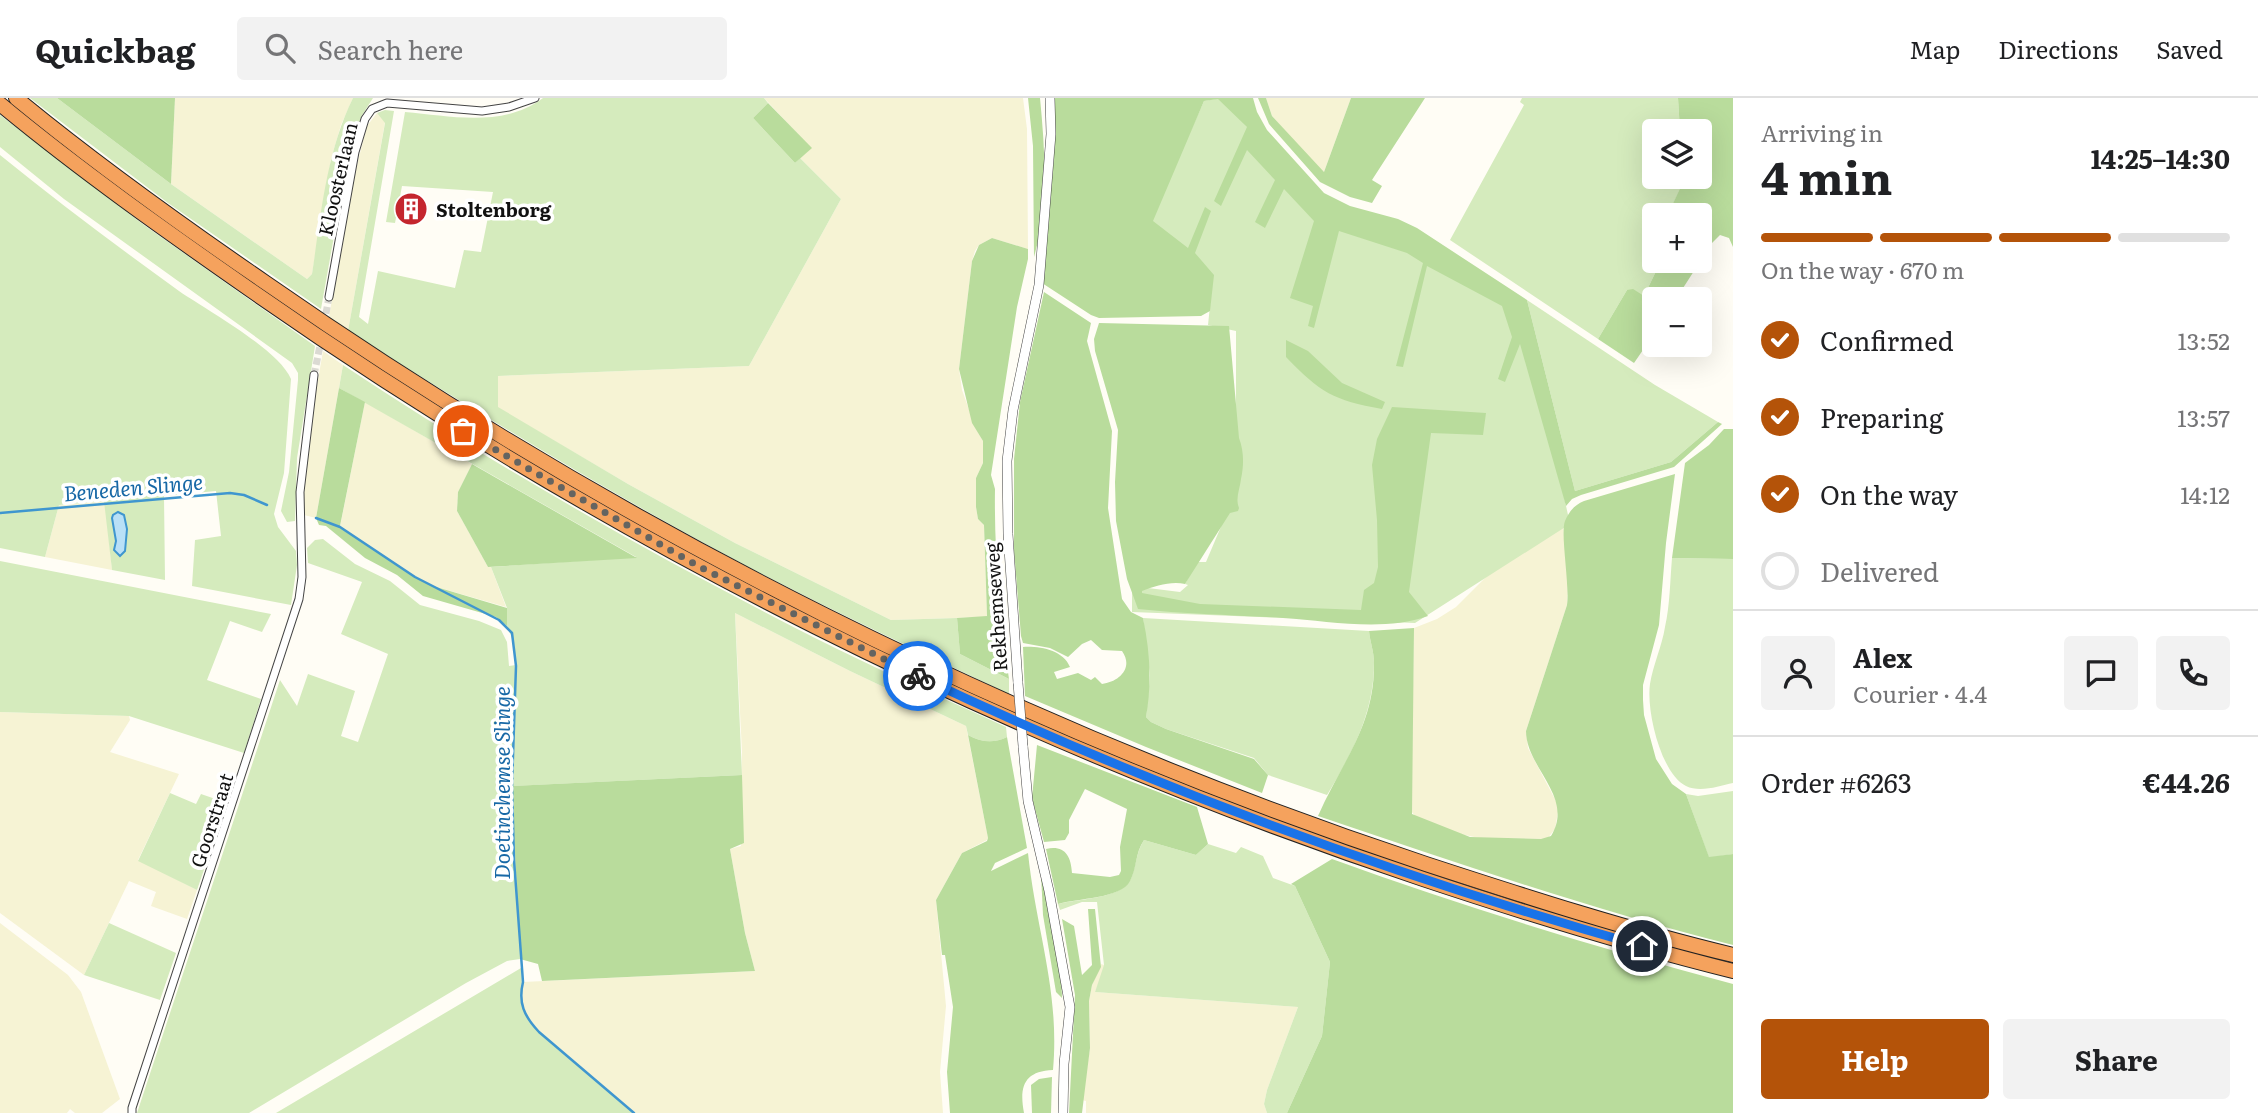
<!DOCTYPE html>
<html lang="en">
<head>
<meta charset="utf-8">
<style>
  body { margin:0; font-family:Literata,serif; background:#f2f2f2; color:#202124; height:100vh; display:flex; flex-direction:column; font-size:26px; white-space:nowrap }
  * { box-sizing:border-box; margin:0 }
  p { font-size:23px; color:#757577 }
  .icon { flex:none; width:38px; height:38px; fill:none; stroke:currentColor; stroke-width:2; stroke-linecap:round; stroke-linejoin:round }
  .map { position:relative; flex:1; overflow:hidden }
  .sheet { display:flex; flex-direction:column; background:#fff; width:525px }
  .sheet>* { flex:none }
  .controls { position:absolute; left:1642px; top:21px; display:grid; gap:14px }
  .controls a { display:grid; place-items:center; width:70px; height:70px; border-radius:7px; background:#fff; box-shadow:0 7px 28px #0002; font-size:35px }
  .pin { position:absolute; display:grid; place-items:center; width:60px; height:60px; color:#fff; margin:-30px; border:4px solid #fff; border-radius:50%; box-shadow:0 2px 7px #0007 }
  .courier { position:absolute; display:grid; place-items:center; width:70px; height:70px; margin:-35px; border:5px solid #1a73e8; border-radius:50%; background:#fff; color:#222; box-shadow:0 2px 9px #0007 }
  .summary em { font-style:normal; font-weight:700 }
  .summary div { display:flex; flex-direction:column-reverse }
  .summary { display:flex; align-items:center; justify-content:space-between; height:119px; padding:0 28px }
  h1 { font-size:46px; font-weight:700; line-height:52px }
  .bar { display:grid; grid-template-columns:repeat(4,1fr); gap:10px 7px; align-content:center; height:84px; padding:0 28px }
  .bar i { height:9px; border-radius:5px; background:#e0e0e0 }
  .bar .on { background:#b45309 }
  .bar p { grid-column:span 4 }
  .line { display:flex; align-items:center; gap:18px; padding:0 28px; border-top:2px solid #e0e0e0 }
  .line div { flex:1 }
  .round { display:grid; place-items:center; flex:none; width:74px; height:74px; border-radius:7px; background:#f2f2f2 }
  ol { padding:0 28px; list-style:none }
  li { display:flex; align-items:center; gap:21px; height:77px }
  li p { margin-inline-start:auto }
  li .icon { padding:7px; border-radius:50%; background:#b45309; color:#fff; stroke-width:4 }
  li:last-child { color:#757577 }
  li i { width:38px; height:38px; border:4px solid #e0e0e0; border-radius:50% }
  .action { display:flex; gap:14px; margin-top:auto; padding:14px 28px }
  .action a { flex:1; height:80px; border-radius:7px; background:#b45309; color:#fff; font-size:28px; font-weight:700; line-height:80px; text-align:center }
  .action a+a { background:#f2f2f2; color:#202124 }
  header { display:flex; align-items:center; gap:42px; box-sizing:border-box; height:98px; padding:0 35px; background:#fff; border-bottom:2px solid #e0e0e0 }
  header strong { font-size:33px }
  nav { display:flex; gap:38px; margin-inline-start:auto; font-size:24px }
  .search { width:490px; height:63px; background:#f2f2f2; display:flex; align-items:center; gap:18px; box-sizing:border-box; padding:0 24px; border-radius:7px; color:#757577; font-size:26px }
  main { display:flex; flex:1; min-height:0 }
  .map>svg:first-child { display:block }
</style>
</head>
<body>
<header>
<strong>Quickbag</strong>
<div class="search"><svg class="icon" aria-label="search" viewBox="0 0 24 24"><circle cx="10" cy="10" r="6"/><path d="M15 15l6 6"/></svg>Search here</div>
<nav><a>Map</a><a>Directions</a><a>Saved</a></nav>
</header>
<main>
<div class="map">
<svg width="1733" height="1015" viewBox="0 0 1733 1015">
  <rect width="100%" height="100%" fill="#fffdf5"/>
  <g fill="#f6f3d4">
    <polygon points="175,0 353,0 341,27 331,61 312,176 307,181 171,86"/>
    <polygon points="764,0 1023,0 1027,31 1028,151 992,140 979,147 975,153 972,163 959,271 962,292 976,331 983,343 983,365 976,380 976,409 978,421 984,427 987,519 891,522 735,445 628,386 498,310 498,278 749,268 841,101 800,60 811,50"/>
    <polygon points="1266,0 1351,0 1324,74 1316,68 1272,18"/>
    <polygon points="377,15 385,24 348,233 329,219 346,116 359,59 367,28"/>
    <polygon points="323,253 343,267 316,420 304,417 303,413 307,345"/>
    <polygon points="365,304 472,366 458,394 457,413 488,469 491,469 506,509 433,488 415,479 340,429"/>
    <polygon points="105,403 112,472 45,459 59,407"/>
    <polygon points="1563,425 1568,486 1567,507 1526,633 1528,650 1556,703 1558,714 1555,731 1547,741 1479,740 1460,736 1416,719 1411,713 1414,530 1437,521 1456,509 1496,469"/>
    <polygon points="735,515 850,573 966,628 988,740 987,742 962,755 936,802 946,908 940,974 943,1015 635,1015 539,934 523,912 520,897 523,884 755,873 745,835 730,751 741,748 742,654"/>
    <polygon points="0,614 129,618 130,622 110,654 179,676 138,762 197,792 187,821 151,808 156,794 129,783 84,877 0,815"/>
    <polygon points="0,825 68,877 81,894 120,1001 102,1015 75,1015 70,1011 67,1015 0,1015"/>
    <polygon points="1101,866 1104,867 1104,872 1095,894 1298,909 1267,992 1264,1006 1267,1015 1086,1015 1086,1003 1082,1002 1090,950 1089,903 1092,887"/>
  </g>
  <g fill="#d5ebbd">
    <path d="M 30,0 L 57,0 L 171,86 L 307,181 L 312,176 C 321,117 326,55 353,0 L 373,0 L 361,19 L 347,65 L 321,211 L 168,105 Z"/>
    <path d="M 543,0 L 764,0 L 768,5 L 753,20 L 795,65 L 800,60 L 841,101 L 749,268 L 498,278 L 498,309 L 628,386 L 735,445 L 891,522 L 957,520 L 960,556 L 1009,581 L 1009,596 C 924,556 839,516 756,473 C 616,399 481,317 348,233 L 385,25 L 377,15 L 385,12 L 394,13 L 359,219 L 368,226 L 378,173 L 455,190 L 464,152 L 481,154 L 493,94 L 402,88 L 395,125 L 386,124 L 405,14 C 451,18 503,30 543,0 Z"/>
    <polygon points="1221,0 1316,105 1523,213 1570,426 1415,525 1132,514 1132,488 1180,494 1188,487 1185,486 1197,464 1206,464 1231,405 1236,358 1236,233 1208,227 1213,179 1149,126 1204,3"/>
    <polygon points="1522,0 1678,0 1680,33 1654,33 1654,79 1677,79 1683,84 1671,111 1676,117 1654,117 1654,163 1661,163 1644,198 1627,192 1598,241 1450,142 1524,7 1520,4"/>
    <polygon points="0,17 144,127 315,248 297,360 295,423 287,424 281,413 289,374 298,282 298,275 292,265 64,101 0,49"/>
    <path d="M 0,57 C 58,104 118,149 179,193 C 208,213 278,251 291,281 L 284,375 L 274,416 L 278,429 L 296,453 L 297,467 L 291,507 L 192,488 L 195,442 L 221,438 L 216,393 L 164,398 L 165,482 L 112,472 L 104,403 L 59,407 L 45,459 L 0,450 Z"/>
    <polygon points="1527,202 1655,287 1718,324 1671,364 1575,393"/>
    <path d="M 343,267 C 493,367 652,457 813,539 C 876,571 941,599 1006,629 L 1007,639 C 993,646 981,644 968,637 L 966,628 L 850,573 L 735,515 L 742,677 L 513,688 L 520,861 L 507,863 L 466,885 L 249,1015 L 137,1015 L 280,582 L 297,608 L 308,576 L 355,593 L 341,638 L 358,644 L 388,556 L 341,536 L 362,484 L 308,465 L 307,450 L 315,442 L 323,441 L 355,466 L 390,483 L 420,507 L 479,523 L 501,532 L 507,544 L 509,568 L 516,567 L 514,545 L 507,528 L 507,510 L 491,469 L 636,459 L 339,290 Z"/>
    <path d="M 1672,460 L 1733,461 L 1733,685 C 1719,688 1700,695 1686,688 C 1661,676 1646,612 1650,586 C 1653,567 1662,548 1665,529 C 1670,507 1670,483 1672,460 Z"/>
    <polygon points="0,463 271,516 262,534 230,523 207,582 261,601 244,655 129,618 0,614"/>
    <path d="M 1143,520 L 1369,533 C 1370,544 1374,553 1374,565 C 1374,615 1352,656 1327,697 L 1268,677 L 1254,660 L 1166,631 L 1151,624 L 1146,619 L 1150,578 Z"/>
    <polygon points="1733,693 1733,756 1709,760 1686,696 1698,698"/>
    <polygon points="170,695 196,706 201,696 227,705 197,792 138,763"/>
    <path d="M 1144,742 L 1196,757 L 1208,746 L 1236,755 L 1241,749 L 1263,758 L 1273,780 L 1295,788 L 1330,864 L 1322,938 L 1287,1015 L 1267,1015 L 1264,1006 L 1267,992 L 1298,909 L 1095,894 L 1104,867 L 1097,804 L 1082,804 L 1060,812 L 1058,806 C 1080,800 1123,802 1132,778 C 1136,766 1137,753 1144,742 Z"/>
    <polygon points="109,825 176,855 160,902 84,877"/>
    <path d="M 521,870 C 525,903 512,904 539,934 L 635,1015 L 276,1015 Z"/>
  </g>
  <g fill="#b9dc9c">
    <polygon points="57,0 175,0 171,86"/>
    <path d="M 1028,0 L 1040,0 C 1045,52 1049,109 1034,159 L 1033,48 Z"/>
    <polygon points="1053,0 1253,0 1257,14 1267,32 1324,95 1350,108 1398,121 1417,130 1527,202 1575,393 1671,364 1718,324 1722,326 1674,369 1581,397 1572,401 1566,408 1520,246 1505,284 1498,281 1512,239 1502,208 1427,168 1403,269 1396,268 1423,165 1407,155 1339,133 1314,230 1308,228 1313,208 1290,200 1314,123 1284,91 1265,130 1255,124 1275,82 1247,52 1221,108 1214,103 1247,29 1218,1 1204,3 1153,123 1188,150 1205,109 1211,113 1195,155 1214,177 1210,213 1201,218 1099,220 1091,217 1042,185 1054,59"/>
    <polygon points="1258,0 1266,0 1272,18 1324,74 1351,0 1425,0 1372,82 1382,88 1372,105 1350,99 1320,84 1269,26"/>
    <polygon points="1678,0 1733,0 1733,149 1729,140 1720,137 1712,145 1676,201 1654,201 1654,236 1634,265 1598,241 1627,192 1633,191 1644,198 1661,163 1699,163 1699,117 1676,117 1670,112 1683,84 1677,79 1699,79 1699,33 1680,33"/>
    <polygon points="768,5 812,50 795,65 753,20"/>
    <path d="M 992,140 L 1028,151 L 1028,161 L 1017,209 L 991,377 L 995,391 C 994,454 1000,520 1009,581 L 960,556 L 957,520 L 987,518 L 984,427 L 978,421 L 976,409 L 976,380 L 983,365 L 983,343 L 972,325 L 959,271 L 972,163 L 979,147 Z"/>
    <path d="M 1044,194 L 1091,225 L 1087,243 L 1112,333 L 1108,410 L 1122,501 L 1131,514 L 1143,520 C 1150,553 1152,585 1146,619 L 1151,624 L 1166,631 L 1254,661 L 1268,677 L 1262,695 L 1146,649 L 1025,598 L 1023,549 C 1040,548 1063,552 1070,569 L 1054,574 L 1057,581 L 1078,575 L 1091,582 L 1095,579 L 1102,586 C 1119,584 1134,570 1122,553 L 1102,552 L 1091,542 L 1082,546 L 1068,559 L 1050,550 L 1023,545 L 1021,538 L 1014,452 L 1014,361 L 1020,304 Z"/>
    <path d="M 1099,225 L 1229,228 L 1239,340 C 1244,353 1244,367 1241,381 C 1240,391 1235,400 1239,410 L 1238,413 L 1230,415 L 1185,486 C 1171,483 1155,488 1142,493 L 1142,495 L 1200,506 L 1361,512 L 1364,492 L 1374,485 L 1378,469 L 1377,422 L 1372,367 L 1377,341 L 1392,309 L 1486,315 L 1483,337 L 1431,335 L 1409,494 L 1428,518 C 1383,534 1330,523 1283,520 C 1235,517 1185,516 1138,511 L 1127,481 L 1116,423 L 1115,384 L 1118,332 L 1095,253 L 1094,241 Z"/>
    <path d="M 1286,242 L 1308,253 L 1342,285 L 1385,304 L 1382,311 C 1333,302 1321,295 1286,259 Z"/>
    <polygon points="339,290 365,304 340,428 342,431 415,479 433,488 507,510 507,528 496,519 423,498 397,477 365,460 326,428 319,427 316,420"/>
    <polygon points="1724,331 1733,331 1733,461 1672,460 1685,365 1709,347"/>
    <polygon points="472,366 637,460 488,469 457,413 458,394"/>
    <path d="M 1675,376 L 1666,445 L 1659,527 L 1643,587 L 1643,602 L 1644,617 L 1656,661 L 1672,686 L 1686,696 L 1709,759 L 1733,756 L 1733,847 C 1593,812 1455,764 1318,718 C 1341,665 1375,628 1374,565 C 1374,553 1370,544 1369,533 L 1414,530 L 1412,716 L 1470,739 L 1541,741 L 1551,738 C 1575,699 1526,670 1526,633 L 1567,507 C 1570,487 1560,435 1565,423 C 1569,414 1574,407 1584,403 Z"/>
    <path d="M 968,637 C 981,644 993,646 1007,639 L 1027,750 L 995,765 L 991,773 L 1028,755 C 1036,832 1060,893 1053,972 C 1024,973 1019,989 1024,1015 L 950,1015 L 947,974 L 953,909 L 945,857 L 942,857 L 936,802 L 962,755 L 987,743 L 988,740 Z"/>
    <path d="M 1037,647 L 1197,709 L 1208,746 L 1196,757 L 1144,742 C 1135,755 1137,770 1130,783 C 1121,801 1077,800 1058,806 L 1046,751 C 1064,747 1071,757 1072,775 L 1110,779 L 1119,777 L 1121,773 L 1120,749 L 1127,711 L 1085,691 L 1069,722 L 1069,735 L 1065,742 L 1044,744 L 1032,700 Z"/>
    <polygon points="742,677 744,745 730,751 745,835 755,873 542,883 538,866 520,861 512,688"/>
    <path d="M 1332,761 C 1464,809 1598,850 1733,886 L 1733,1015 L 1287,1015 L 1322,938 L 1330,864 L 1295,788 L 1291,786 Z"/>
    <polygon points="1041,776 1061,873 1062,900 1056,894 1043,817"/>
    <polygon points="1088,811 1095,811 1101,869 1092,887 1089,903 1090,950 1082,1015 1069,1015 1075,897 1062,821 1074,828 1082,877 1092,867"/>
    <polygon points="1052,979 1051,1015 1032,1015 1031,987 1039,981"/>
  </g>
  <polygon fill="#b9e0f7" stroke="#3f96cf" stroke-width="2" points="118,414 124,417 127,431 125,453 120,458 114,452 116,443 112,420 113,417"/>
  <g fill="none" stroke-linecap="round" stroke-linejoin="round">
    <g stroke="#3f96cf" stroke-width="2.5">
      <polyline points="0,415 230,395 244,397 267,407"/>
      <path d="M 316,420 L 340,429 L 415,479 L 499,522 L 512,535 L 516,568 L 512,688 L 514,762 L 523,884 C 518,905 524,918 539,934 L 634,1015"/>
    </g>
    <g stroke="#dbdad3" stroke-width="7" stroke-dasharray="7 3.5" stroke-linecap="butt">
      <polyline points="324,226 329,199"/>
      <polyline points="314,277 322,238"/>
    </g>
    <defs>
      <g id="minor">
        <polyline points="329,199 355,54 365,21 372,11 387,5 482,13 509,9 535,0"/>
        <polyline points="132,1015 132,1010 299,501 302,479 300,394 314,277"/>
      </g>
      <g id="tertiary">
        <polyline points="1018,585 1008,436 1007,363 1013,312 1039,187 1051,36 1050,0"/>
        <polyline points="1023,648 1028,703 1049,793 1070,909 1064,966 1063,1015"/>
      </g>
      <g id="motorway">
        <path d="M 16,0 C 96,66 180,126 266,185 C 622,433 1014,629 1426,766 C 1527,799 1629,832 1733,857"/>
        <path d="M 0,6 C 81,73 166,133 252,193 C 611,444 1007,642 1423,781 C 1525,815 1628,847 1733,873"/>
      </g>
    </defs>
    <use href="#minor" stroke="#444" stroke-width="9"/>
    <use href="#tertiary" stroke="#444" stroke-width="10"/>
    <use href="#motorway" stroke="#222" stroke-width="16"/>
    <use href="#minor" stroke="#fff" stroke-width="7"/>
    <use href="#tertiary" stroke="#fff" stroke-width="9"/>
    <use href="#motorway" stroke="#f5a25d" stroke-width="14"/>
    <defs>
      <polyline id="tertiary-bridge" points="1018,585 1023,648"/>
    </defs>
    <use href="#tertiary-bridge" stroke="#444" stroke-width="10" stroke-linecap="butt"/>
    <use href="#tertiary-bridge" stroke="#fff" stroke-width="9"/>
  </g>
  <g fill="none" stroke-linecap="round" stroke-linejoin="round">
    <polyline stroke="#646461" stroke-width="7" stroke-dasharray="0 12.6" points="463,333 700,469 918,578"/>
    <path stroke="#1a73e8" stroke-width="9" d="M 918,578 C 1151,689 1394,778 1642,848"/>
  </g>
  <defs>
    <symbol id="building-disc" viewBox="-11 -11 22 22"><circle r="9.5" fill="#c4262e" stroke="#fff"/><path d="M-4-6H4V6H1V3H-1V6H-4ZM-2.5-4.3h1.7v1.8h-1.7ZM.8-4.3h1.7v1.8H.8ZM-2.5-1h1.7V.8h-1.7ZM.8-1h1.7V.8H.8Z" fill="#fff"/></symbol>
  </defs>
  <g fill-rule="evenodd">
    <use href="#building-disc" x="392" y="92" width="38" height="38"/>
  </g>
  <g text-anchor="middle" dominant-baseline="central" stroke-width="7" stroke-linejoin="round" paint-order="stroke">
    <g font-size="19" fill="#111" stroke="#fff">
      <text transform="translate(337 81) rotate(-77)">Kloosterlaan</text>
      <text transform="translate(995 509) rotate(-94)">Rekhemseweg</text>
      <text transform="translate(211 722) rotate(-72)">Goorstraat</text>
    </g>
    <g font-size="19" font-weight="bold" fill="#111" stroke="#fff" text-anchor="start">
      <text x="436" y="111">Stoltenborg</text>
    </g>
    <g font-size="21" font-style="italic" fill="#1768a6" stroke="#fff">
      <text transform="translate(133 388) rotate(-5)">Beneden Slinge</text>
      <text transform="translate(500 685) rotate(-90)">Doetinchemse Slinge</text>
    </g>
  </g>
</svg>
<div class="controls">
<a><svg class="icon" aria-label="layers" viewBox="0 0 24 24"><path d="M12 4l9 5-9 5-9-5zM3 14l9 5 9-5"/></svg></a>
<a>+</a>
<a>−</a>
</div>
<div class="pin" style="left:463px;top:333px;background:#ea580c"><svg class="icon" aria-label="bag" viewBox="0 0 24 24"><path d="M5 8h14l-1 12H6zM9 8a3 3 0 0 1 6 0"/></svg></div>
<div class="pin" style="left:1642px;top:848px;background:#1f2937"><svg class="icon" aria-label="home" viewBox="0 0 24 24"><path d="M3 11l9-7 9 7M6 9v11h12V9"/></svg></div>
<div class="courier" style="left:918px;top:578px"><svg class="icon" aria-label="bike" viewBox="0 0 24 24"><circle cx="6" cy="16" r="4"/><circle cx="18" cy="16" r="4"/><path d="M6 16l4-8h5l3 8M10 8l3 8H6M13 5h3"/></svg></div>
</div>
<section class="sheet">
<div class="summary"><div><h1>4 min</h1><p>Arriving in</p></div><em>14:25–14:30</em></div>
<div class="bar"><i class="on"></i><i class="on"></i><i class="on"></i><i></i><p>On the way · 670 m</p></div>
<ol>
<li><svg class="icon" aria-label="check" viewBox="0 0 24 24"><path d="M5 12l5 5 9-10"/></svg>Confirmed<p>13:52</p></li>
<li><svg class="icon" aria-label="check" viewBox="0 0 24 24"><path d="M5 12l5 5 9-10"/></svg>Preparing<p>13:57</p></li>
<li><svg class="icon" aria-label="check" viewBox="0 0 24 24"><path d="M5 12l5 5 9-10"/></svg>On the way<p>14:12</p></li>
<li><i></i>Delivered</li>
</ol>
<div class="line" style="height:126px"><a class="round"><svg class="icon" aria-label="person" viewBox="0 0 24 24"><circle cx="12" cy="8" r="4"/><path d="M4 21q1-7 8-7t8 7"/></svg></a><div><b>Alex</b><p>Courier · 4.4</p></div><a class="round"><svg class="icon" aria-label="chat" viewBox="0 0 24 24"><path d="M4 5h16v11H9l-5 4z"/></svg></a><a class="round"><svg class="icon" aria-label="phone" viewBox="0 0 24 24"><path d="M5 4h4l2 5-3 2q2 4 5 5l2-3 5 2v4C11 20 4 13 5 4z"/></svg></a></div>
<div class="line" style="height:91px"><div>Order #6263</div><b>€44.26</b></div>
<div class="action"><a>Help</a><a>Share</a></div>
</section>
</main>
</body>
</html>
